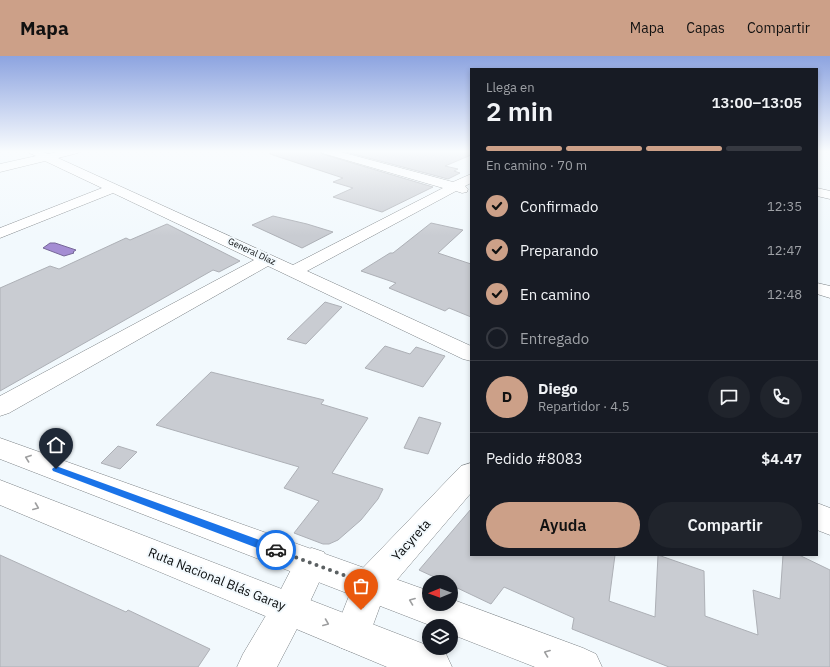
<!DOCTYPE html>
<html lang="es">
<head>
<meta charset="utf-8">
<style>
  body { margin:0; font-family:"IBM Plex Sans",sans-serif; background:#20242c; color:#f1f3f6; height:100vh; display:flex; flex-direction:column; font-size:15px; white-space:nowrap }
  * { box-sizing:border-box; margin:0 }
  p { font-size:13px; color:#9ea1a6 }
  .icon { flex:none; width:22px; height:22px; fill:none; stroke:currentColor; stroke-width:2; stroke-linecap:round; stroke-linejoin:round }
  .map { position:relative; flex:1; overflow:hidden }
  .side { position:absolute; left:470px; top:12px; width:348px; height:488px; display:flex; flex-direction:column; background:#171b24; border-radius:0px; box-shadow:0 2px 6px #0003 }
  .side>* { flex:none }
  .needle { width:26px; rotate:269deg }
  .tools { position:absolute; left:422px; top:519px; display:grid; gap:8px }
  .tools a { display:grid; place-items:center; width:36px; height:36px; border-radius:50%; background:#171b24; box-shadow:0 2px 6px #0003; font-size:20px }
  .pin { position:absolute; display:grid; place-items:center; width:34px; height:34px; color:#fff; margin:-41px -17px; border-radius:50% 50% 50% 0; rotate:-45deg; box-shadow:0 0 4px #0007 }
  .pin .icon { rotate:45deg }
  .courier { position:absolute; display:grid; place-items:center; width:40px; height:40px; margin:-20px; border:3px solid #1a73e8; border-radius:50%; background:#fff; color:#222; box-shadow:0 1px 5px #0007 }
  .summary em { font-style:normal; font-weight:600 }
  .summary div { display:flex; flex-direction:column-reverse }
  .summary { display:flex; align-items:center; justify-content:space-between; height:68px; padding:0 16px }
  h1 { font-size:26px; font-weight:600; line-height:30px }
  .bar { display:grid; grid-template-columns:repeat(4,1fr); gap:6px 4px; align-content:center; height:48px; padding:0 16px }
  .bar i { height:5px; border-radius:3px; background:#363941 }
  .bar .current { background:#cca088 }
  .bar p { grid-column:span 4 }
  .line { display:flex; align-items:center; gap:10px; padding:0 16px; border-top:1px solid #363941 }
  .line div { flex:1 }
  .round { display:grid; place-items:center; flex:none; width:42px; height:42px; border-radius:21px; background:#20242c }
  ol { padding:0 16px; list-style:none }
  li { display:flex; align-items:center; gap:12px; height:44px }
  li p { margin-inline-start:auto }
  li .icon { padding:4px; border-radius:50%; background:#cca088; color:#111; stroke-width:4 }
  li:last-child { color:#9ea1a6 }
  li i { width:22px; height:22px; border:2px solid #363941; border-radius:50% }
  .primary-button { display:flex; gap:8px; margin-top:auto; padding:8px 16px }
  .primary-button a { flex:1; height:46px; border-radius:24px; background:#cca088; color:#111; font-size:16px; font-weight:600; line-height:46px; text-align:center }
  .primary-button a+a { background:#20242c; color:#f1f3f6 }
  header { display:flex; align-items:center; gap:24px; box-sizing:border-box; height:56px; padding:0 20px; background:#cca088; color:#111 }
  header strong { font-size:19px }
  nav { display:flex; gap:22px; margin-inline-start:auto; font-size:14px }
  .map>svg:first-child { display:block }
</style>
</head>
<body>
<header>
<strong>Mapa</strong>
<nav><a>Mapa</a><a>Capas</a><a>Compartir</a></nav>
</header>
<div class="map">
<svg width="830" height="611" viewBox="0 0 830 611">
  <rect width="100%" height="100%" fill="#f2f9fd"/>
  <polygon fill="#a48dd3" stroke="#766798" points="50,187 55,187 76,194 73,196 74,197 64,200 43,192"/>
  <g fill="#c9ccd2" stroke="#adb0b6">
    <polygon points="271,95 320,95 322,98 433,131 382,156 333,141 353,132 333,126 343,122 270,98"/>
    <polygon points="342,95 471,95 471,99 445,110 458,113 454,115 460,117 448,123"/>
    <polygon points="273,160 307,168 333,176 302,192 252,169"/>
    <polygon points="431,167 463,174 438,197 471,208 471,261 449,252 445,255 389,232 396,227 361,215 390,197 393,197"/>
    <polygon points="167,168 240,205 219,216 213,214 0,335 0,232 50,210 59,213 126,182 130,184"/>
    <polygon points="325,246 342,251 306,288 287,283"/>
    <polygon points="385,290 410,298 416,291 445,300 423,331 365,312"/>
    <polygon points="211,316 324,344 321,348 368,362 332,417 383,433 378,443 361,464 338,484 329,488 323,488 294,477 319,445 284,432 299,411 156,369"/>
    <polygon points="419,361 441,367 428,398 404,392"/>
    <polygon points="118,390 137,396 120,413 101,407"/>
    <polygon points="471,453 471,499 615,499 609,545 655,561 658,499 704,515 705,560 758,579 753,534 780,543 783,499 799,499 830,514 830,611 669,611 572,573 574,562 504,531 491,548 451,529 451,526 445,526 419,514"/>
    <polygon points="0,499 126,556 128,554 210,593 198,611 0,611"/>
  </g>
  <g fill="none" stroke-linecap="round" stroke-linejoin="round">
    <defs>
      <g id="street">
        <polygon points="28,95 41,95 48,98 61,95 79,95 78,97 58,102 293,209 443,132 322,97 321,95 337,95 453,126 471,118 471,127 465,130 468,133 467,136 462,137 456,135 307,215 471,290 471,305 463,303 268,210 9,357 0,360 0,340 254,204 113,137 0,182 0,172 102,132 45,105 0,116 0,108 36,100 29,97"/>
        <polygon points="817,132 830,135 830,143 817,140"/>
        <polygon points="817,227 830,230 830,242 817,238"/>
        <polygon points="471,407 471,437 384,539 365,591 352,596 339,591 334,578 358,517 461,410"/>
        <polygon points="817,447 830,452 830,479 817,474"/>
        <polygon points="312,492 324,496 328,507 301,565 277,611 237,611 243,598 277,541 300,496"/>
      </g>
      <g id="highway">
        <polygon points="0,382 429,535 429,548 451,548 451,543 583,592 596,598 602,611 535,611 451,578 451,570 432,570 0,403"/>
        <polygon points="0,424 429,590 429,592 433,592 446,598 452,611 387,611 0,449"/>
      </g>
    </defs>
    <use href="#street" stroke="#7d8387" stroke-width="1"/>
    <use href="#highway" stroke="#7d8387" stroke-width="1"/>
    <use href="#street" fill="#fff" fill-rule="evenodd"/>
    <use href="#highway" fill="#fff" fill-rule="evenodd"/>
  </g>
  <defs><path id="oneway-chevron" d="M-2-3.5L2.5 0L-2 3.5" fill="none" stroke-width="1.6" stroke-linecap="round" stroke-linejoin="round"/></defs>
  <g stroke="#9d9e9f">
    <use href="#oneway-chevron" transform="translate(28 402) rotate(-160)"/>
    <use href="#oneway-chevron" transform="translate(36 451) rotate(22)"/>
    <use href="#oneway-chevron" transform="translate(412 545) rotate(-159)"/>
    <use href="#oneway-chevron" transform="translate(326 567) rotate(22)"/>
    <use href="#oneway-chevron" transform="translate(547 597) rotate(-159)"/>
  </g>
  <linearGradient id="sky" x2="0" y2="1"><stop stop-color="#8da4e0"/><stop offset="0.53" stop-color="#f9fcfe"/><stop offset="1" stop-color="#f9fcfe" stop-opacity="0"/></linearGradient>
  <rect width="830" height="180" fill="url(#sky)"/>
  <polygon fill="#1a73e8" points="56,410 276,490 279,491 280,494 279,497 276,499 53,415 52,413"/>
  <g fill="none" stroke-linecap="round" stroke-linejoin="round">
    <polyline stroke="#5b6062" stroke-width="4" stroke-dasharray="0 7.2" points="276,494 370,529 361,554"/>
  </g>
  <g text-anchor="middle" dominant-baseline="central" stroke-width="4" stroke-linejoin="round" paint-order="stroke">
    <g font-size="9" fill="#0a0d0e" stroke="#f2f9fd">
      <text transform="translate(252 195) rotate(25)">General Díaz</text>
    </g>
    <g font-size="13" fill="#0a0d0e" stroke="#f2f9fd">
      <text transform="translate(411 484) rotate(-48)">Yacyreta</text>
      <text transform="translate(217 523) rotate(22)">Ruta Nacional Blás Garay</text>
    </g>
  </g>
</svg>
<div class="tools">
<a><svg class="needle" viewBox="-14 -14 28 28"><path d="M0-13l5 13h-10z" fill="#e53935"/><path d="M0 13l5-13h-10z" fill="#9ea1a6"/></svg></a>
<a><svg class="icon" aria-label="layers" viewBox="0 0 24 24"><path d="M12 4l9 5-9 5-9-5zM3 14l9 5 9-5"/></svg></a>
</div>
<div class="pin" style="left:361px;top:554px;background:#ea580c"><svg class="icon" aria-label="bag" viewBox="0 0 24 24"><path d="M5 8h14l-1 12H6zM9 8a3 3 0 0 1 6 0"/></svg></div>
<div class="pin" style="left:56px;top:413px;background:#1f2937"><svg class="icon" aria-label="home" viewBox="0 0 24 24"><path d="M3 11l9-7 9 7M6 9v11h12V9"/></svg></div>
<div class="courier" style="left:276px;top:494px"><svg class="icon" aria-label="car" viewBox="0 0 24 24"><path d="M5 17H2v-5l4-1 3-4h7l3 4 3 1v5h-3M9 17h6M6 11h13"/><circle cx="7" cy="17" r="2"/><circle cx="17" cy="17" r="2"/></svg></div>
<section class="side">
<div class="summary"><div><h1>2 min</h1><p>Llega en</p></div><em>13:00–13:05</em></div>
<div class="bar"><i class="current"></i><i class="current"></i><i class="current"></i><i></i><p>En camino · 70 m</p></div>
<ol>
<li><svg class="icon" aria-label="check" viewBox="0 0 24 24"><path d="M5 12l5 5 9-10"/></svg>Confirmado<p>12:35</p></li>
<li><svg class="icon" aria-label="check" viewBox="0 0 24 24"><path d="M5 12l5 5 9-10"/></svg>Preparando<p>12:47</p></li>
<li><svg class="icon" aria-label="check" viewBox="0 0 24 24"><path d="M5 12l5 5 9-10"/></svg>En camino<p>12:48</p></li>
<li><i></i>Entregado</li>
</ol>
<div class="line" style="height:72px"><b class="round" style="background:#cca088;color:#111">D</b><div><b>Diego</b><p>Repartidor · 4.5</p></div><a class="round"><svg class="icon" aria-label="chat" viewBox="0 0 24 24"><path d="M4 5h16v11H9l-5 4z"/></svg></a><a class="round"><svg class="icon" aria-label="phone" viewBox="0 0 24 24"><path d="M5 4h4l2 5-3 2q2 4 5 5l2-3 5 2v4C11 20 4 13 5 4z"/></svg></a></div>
<div class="line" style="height:52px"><div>Pedido #8083</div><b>$4.47</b></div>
<div class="primary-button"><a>Ayuda</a><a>Compartir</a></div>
</section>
</div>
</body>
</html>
